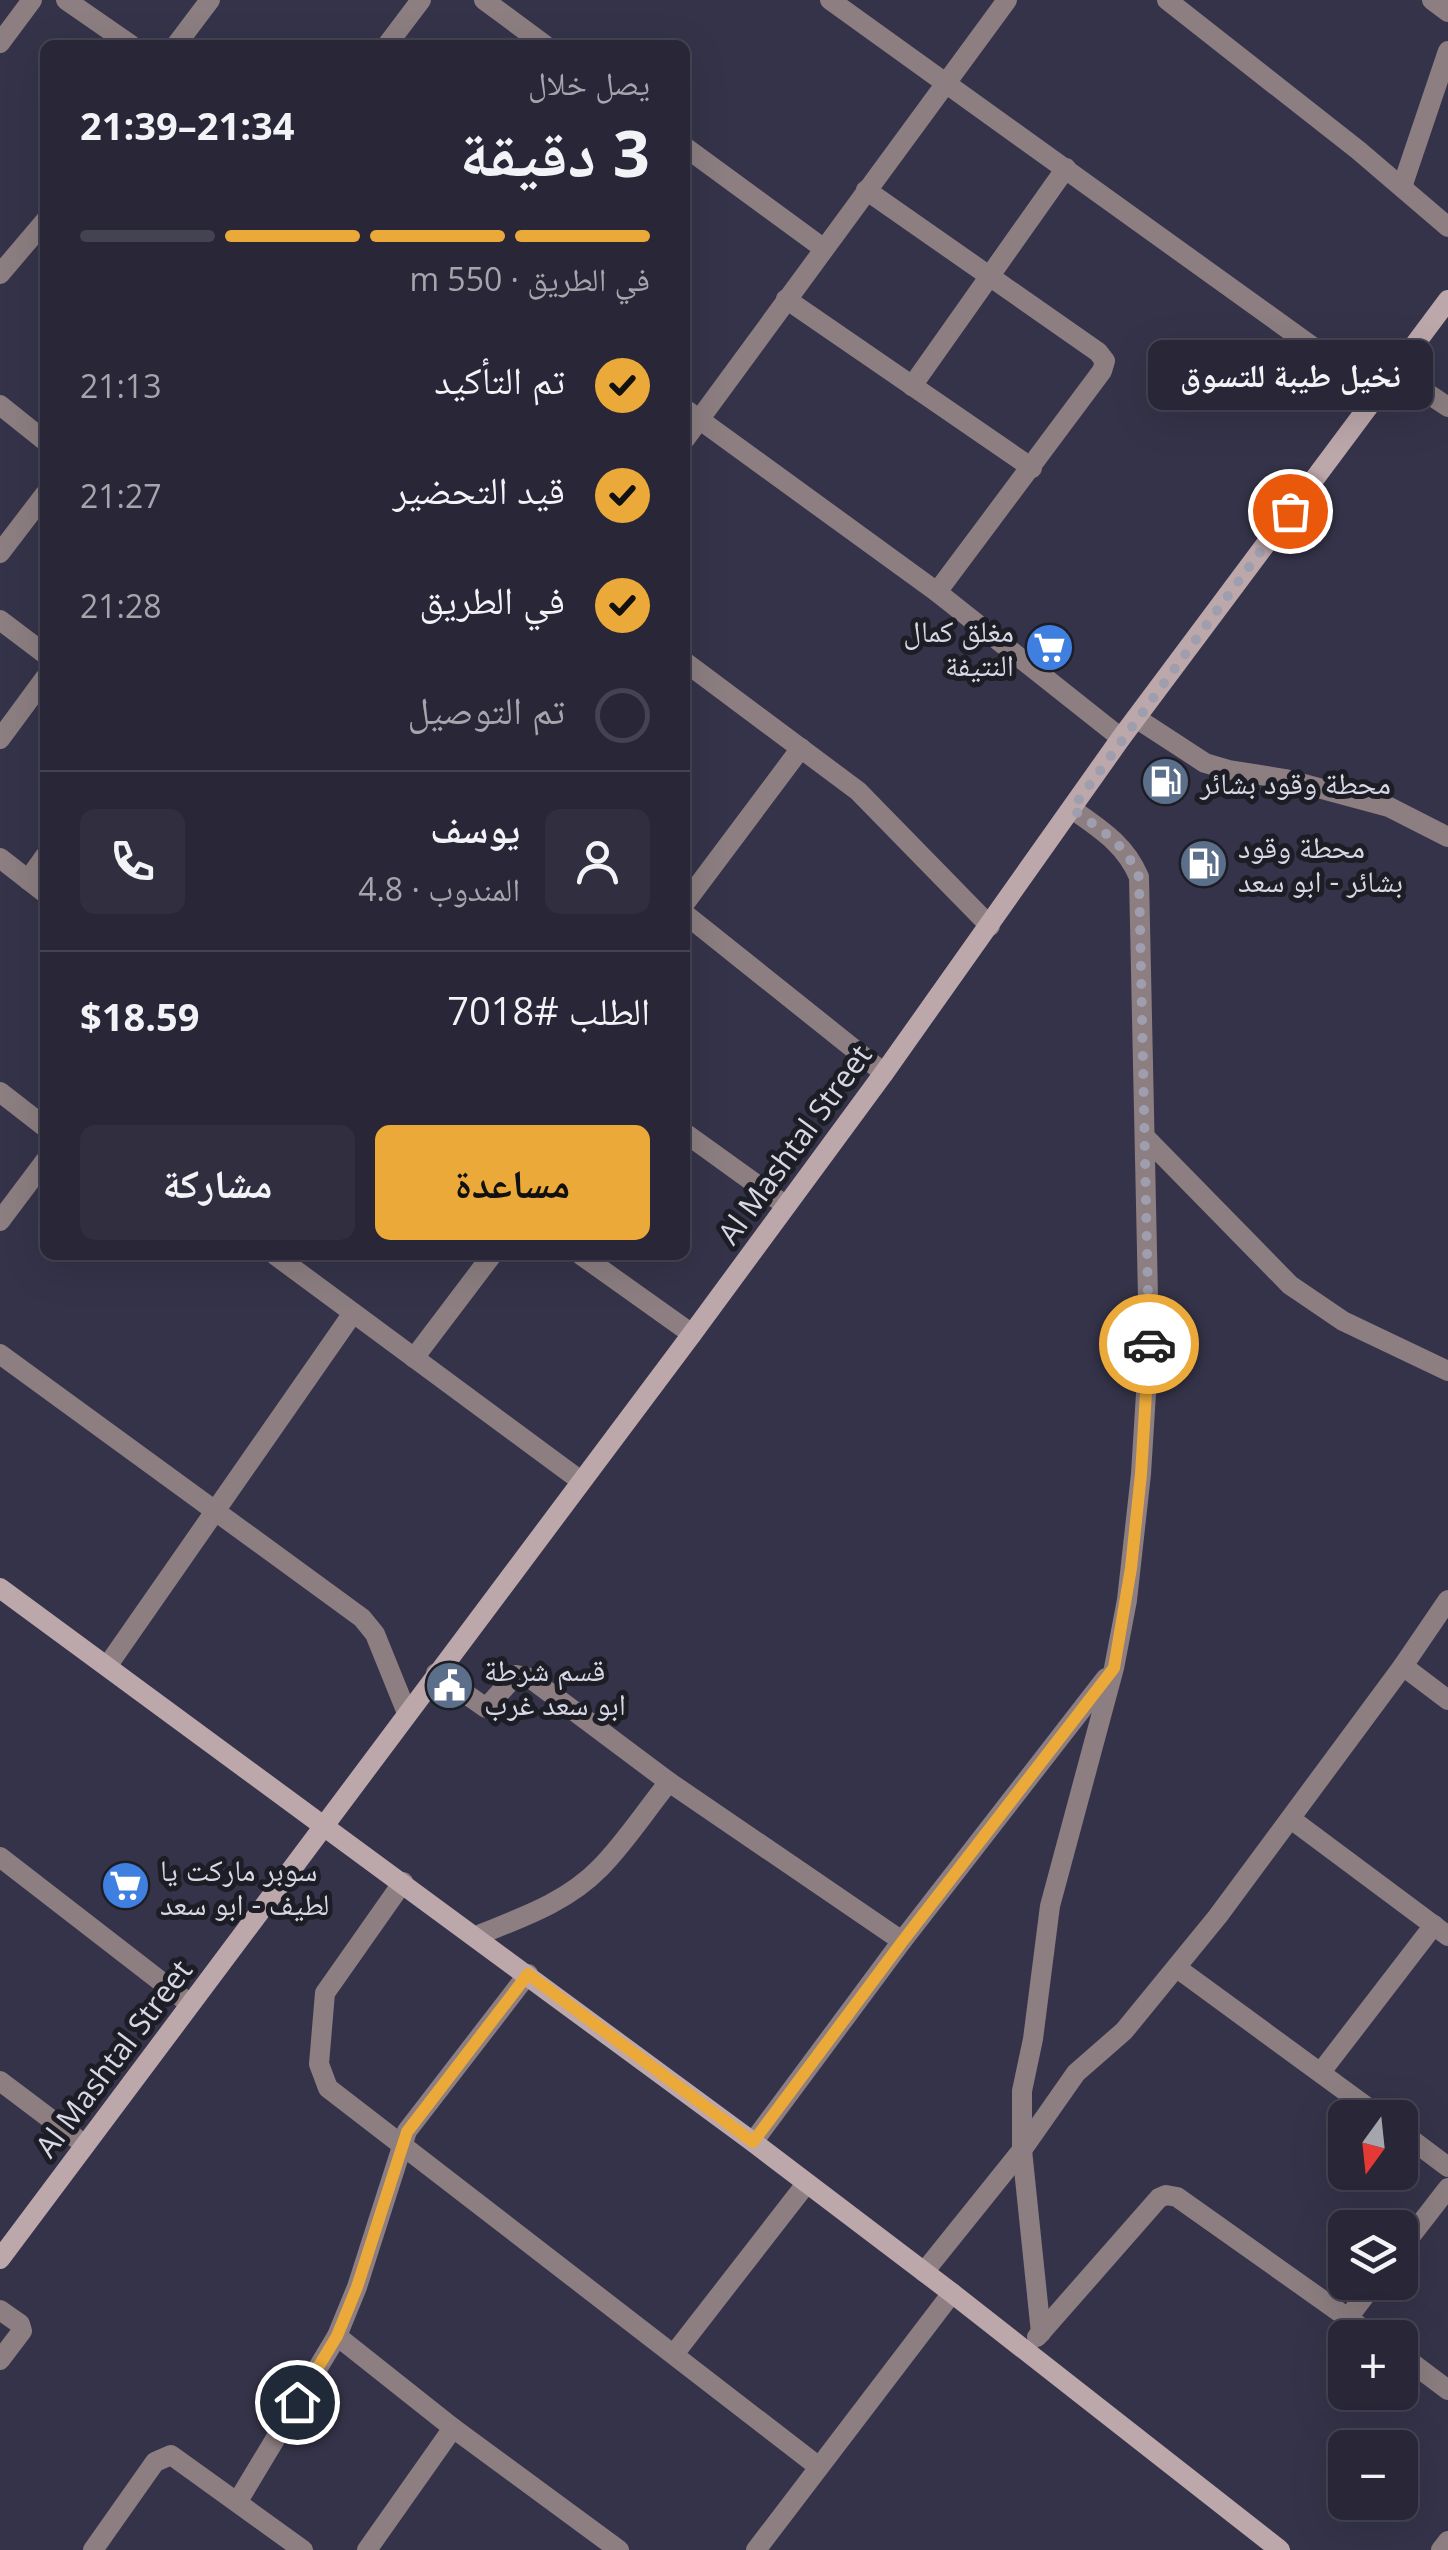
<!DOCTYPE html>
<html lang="ar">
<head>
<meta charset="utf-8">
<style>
  body { margin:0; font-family:"Open Sans","Noto Naskh Arabic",sans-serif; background:#302e3f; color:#f1f3f6; direction:rtl; height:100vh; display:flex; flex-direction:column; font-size:38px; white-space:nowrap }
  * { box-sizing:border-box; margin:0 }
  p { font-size:32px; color:#a5a5ad }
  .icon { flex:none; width:55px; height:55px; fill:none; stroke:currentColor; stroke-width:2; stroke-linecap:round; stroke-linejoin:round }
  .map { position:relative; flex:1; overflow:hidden; direction:ltr }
  .details { position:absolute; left:40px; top:40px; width:650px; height:1220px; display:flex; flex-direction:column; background:#282637; border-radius:15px; box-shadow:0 10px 40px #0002,0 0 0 2px #444352; direction:rtl }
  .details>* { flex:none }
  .needle { width:65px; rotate:195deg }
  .tools { position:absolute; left:1328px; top:2100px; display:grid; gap:20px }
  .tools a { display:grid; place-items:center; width:90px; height:90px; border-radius:15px; background:#282637; box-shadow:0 10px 40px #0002,0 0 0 2px #444352; font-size:50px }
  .pin { position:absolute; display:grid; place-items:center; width:85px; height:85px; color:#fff; margin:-42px; border:5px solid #fff; border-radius:50%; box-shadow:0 2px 10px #0007 }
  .courier { position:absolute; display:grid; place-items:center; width:100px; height:100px; margin:-50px; border:8px solid #eba939; border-radius:50%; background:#fff; color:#222; box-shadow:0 2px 12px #0007 }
  .bubble { position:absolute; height:70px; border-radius:15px; background:#282637; box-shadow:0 10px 40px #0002,0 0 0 2px #444352; font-size:32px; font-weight:700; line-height:70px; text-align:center; direction:rtl }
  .summary em { font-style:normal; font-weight:700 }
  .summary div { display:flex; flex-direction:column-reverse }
  .summary { display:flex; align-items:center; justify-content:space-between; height:170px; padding:0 40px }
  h1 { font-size:65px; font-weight:700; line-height:75px }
  .bar { display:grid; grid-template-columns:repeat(4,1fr); gap:15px 10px; align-content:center; height:120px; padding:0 40px }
  .bar i { height:12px; border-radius:8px; background:#444352 }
  .bar .current { background:#eba939 }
  .bar p { grid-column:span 4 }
  .line { display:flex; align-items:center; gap:25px; padding:0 40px; border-top:2px solid #444352 }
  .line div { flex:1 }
  .round { display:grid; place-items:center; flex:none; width:105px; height:105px; border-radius:15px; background:#302e3f }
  ol { padding:0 40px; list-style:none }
  li { display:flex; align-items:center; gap:30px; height:110px }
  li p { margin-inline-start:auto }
  li .icon { padding:10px; border-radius:50%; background:#eba939; color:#111; stroke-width:4 }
  li:last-child { color:#a5a5ad }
  li i { width:55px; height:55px; border:5px solid #444352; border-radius:50% }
  .action { display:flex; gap:20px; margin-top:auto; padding:20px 40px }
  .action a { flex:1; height:115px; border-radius:15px; background:#eba939; color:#111; font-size:40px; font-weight:700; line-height:115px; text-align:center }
  .action a+a { background:#302e3f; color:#f1f3f6 }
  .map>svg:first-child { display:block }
</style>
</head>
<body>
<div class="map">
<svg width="1448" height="2550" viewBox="0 0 1448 2550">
  <rect width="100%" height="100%" fill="#353349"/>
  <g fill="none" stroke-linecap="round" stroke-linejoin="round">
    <g stroke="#8c7e81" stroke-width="20">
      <polyline points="66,0 131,45"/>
      <polyline points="484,0 545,45"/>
      <polyline points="830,0 1377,393"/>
      <polyline points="1167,0 1358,150 1448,227"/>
      <polyline points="1432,0 1448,12"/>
      <polyline points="0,43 32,0"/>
      <polyline points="176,45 210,0"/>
      <polyline points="387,45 421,0"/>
      <polyline points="685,147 823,248"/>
      <polyline points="1402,187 1448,51"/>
      <polyline points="866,190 1098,352 1105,361 1102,371 937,592"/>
      <polyline points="0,274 45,221"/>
      <polyline points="786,299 1032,468"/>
      <polyline points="1394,371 1448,407"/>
      <polyline points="912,386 1066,168"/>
      <polyline points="0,405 45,441"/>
      <polyline points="685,409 937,592 1121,738"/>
      <polyline points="685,439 1007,0"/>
      <polyline points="0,553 45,494"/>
      <polyline points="0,620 45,654"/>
      <polyline points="685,662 858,791 990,926"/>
      <polyline points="1136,718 1205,763 1229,770 1285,779 1389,807 1448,837"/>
      <polyline points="0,739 45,678"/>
      <polyline points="0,858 45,893"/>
      <polyline points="28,880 45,856"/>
      <polyline points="685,903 801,748"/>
      <polyline points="685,914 884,1073"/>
      <polyline points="0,1092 45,1127"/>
      <polyline points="685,1133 785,1205"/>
      <polyline points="1146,1138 1290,1285 1343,1321 1448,1371"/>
      <polyline points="0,1221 45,1161"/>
      <polyline points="275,1255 581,1481"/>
      <polyline points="581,1255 692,1334"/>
      <polyline points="0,1354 362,1618 375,1634 407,1713"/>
      <polyline points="414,1358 492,1255"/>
      <polyline points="108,1665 353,1313"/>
      <polyline points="1403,1666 1448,1600"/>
      <polyline points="436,1673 486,1708 516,1675 530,1678 669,1782 902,1941"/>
      <polyline points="1291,1819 1448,1936"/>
      <polyline points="0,1857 190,2004"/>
      <polyline points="403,1882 325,1993 319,2064 328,2088 819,2467"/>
      <path d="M 476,1936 C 520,1918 566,1903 600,1868 C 625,1843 646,1810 669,1782"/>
      <polyline points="1177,1968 1382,2118"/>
      <polyline points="1321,2072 1434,1925"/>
      <polyline points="0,2081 85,2145"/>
      <polyline points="1400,2131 1448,2167"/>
      <polyline points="753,2142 902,1941 1106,1678"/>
      <polyline points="1400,2250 1448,2188"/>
      <polyline points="924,2272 1022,2150 1076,2073 1124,2031 1218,1916 1403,1666 1448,1700"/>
      <polyline points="0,2310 20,2324 22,2331 0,2360"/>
      <polyline points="1348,2318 1375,2282"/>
      <path d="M 1041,2333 L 1022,2150 L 1022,2091 L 1033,2039 L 1050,1906 L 1114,1668 L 1127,1600 L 1141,1474 L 1149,1345 L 1139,877 C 1125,844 1100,829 1072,809"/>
      <polyline points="337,2336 453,2428 619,2550"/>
      <polyline points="1037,2337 1159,2198 1166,2195 1177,2197 1376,2338"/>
      <polyline points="674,2354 806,2184"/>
      <polyline points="1400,2354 1448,2390"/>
      <polyline points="238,2501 337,2336 357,2287 407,2131 528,1974"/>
      <polyline points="93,2550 155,2462 171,2455 303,2550"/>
      <polyline points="367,2550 453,2428"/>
      <polyline points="756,2550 952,2293"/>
      <polyline points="1441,2550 1448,2541"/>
    </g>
    <g stroke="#bca7ab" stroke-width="20">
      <polyline points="0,1588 753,2142 952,2293 1280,2550"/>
      <polyline points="0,2259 692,1334 884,1073 1121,738 1448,300"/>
    </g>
  </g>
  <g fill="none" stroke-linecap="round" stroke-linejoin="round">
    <path stroke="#9f9eae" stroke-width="10" stroke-dasharray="0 18" d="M 1149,1344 L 1139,877 C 1126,844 1100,829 1072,809 L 1290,511"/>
    <polyline stroke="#eba939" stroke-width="12" points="297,2402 337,2336 357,2287 407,2132 528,1974 753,2142 902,1942 1114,1668 1131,1568 1141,1474 1149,1344"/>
  </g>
  <defs>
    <symbol id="supermarket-disc" viewBox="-11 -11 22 22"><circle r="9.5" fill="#3f7fe0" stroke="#1d1d26"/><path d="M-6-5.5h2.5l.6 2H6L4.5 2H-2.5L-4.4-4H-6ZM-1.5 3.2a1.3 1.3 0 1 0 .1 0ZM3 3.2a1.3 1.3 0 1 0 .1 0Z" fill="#fff"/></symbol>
    <symbol id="fuel-disc" viewBox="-11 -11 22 22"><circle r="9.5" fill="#5c6f8a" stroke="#1d1d26"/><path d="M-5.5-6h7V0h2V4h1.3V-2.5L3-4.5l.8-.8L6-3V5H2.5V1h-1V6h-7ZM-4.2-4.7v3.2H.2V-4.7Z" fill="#fff"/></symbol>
    <symbol id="civic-disc" viewBox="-11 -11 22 22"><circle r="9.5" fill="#5c6f8a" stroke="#1d1d26"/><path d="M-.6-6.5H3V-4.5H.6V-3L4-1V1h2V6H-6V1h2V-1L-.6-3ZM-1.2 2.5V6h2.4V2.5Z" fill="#fff"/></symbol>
  </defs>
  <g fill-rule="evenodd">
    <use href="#supermarket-disc" x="1022" y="620" width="55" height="55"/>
    <use href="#fuel-disc" x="1138" y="754" width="55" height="55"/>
    <use href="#fuel-disc" x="1176" y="836" width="55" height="55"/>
    <use href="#civic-disc" x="422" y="1658" width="55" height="55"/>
    <use href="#supermarket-disc" x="98" y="1858" width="55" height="55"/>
  </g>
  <g text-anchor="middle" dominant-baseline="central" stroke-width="10" stroke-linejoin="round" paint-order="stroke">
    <g font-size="30" fill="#d8d7e5" stroke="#1d1d26" text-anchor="start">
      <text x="1014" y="630" text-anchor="end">مغلق كمال<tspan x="1014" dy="34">النتيفة</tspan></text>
      <text x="1200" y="782">محطة وقود بشائر</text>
      <text x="1238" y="846">محطة وقود<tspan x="1238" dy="34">بشائر - ابو سعد</tspan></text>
      <text x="484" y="1669">قسم شرطة<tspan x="484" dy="34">ابو سعد غرب</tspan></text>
      <text x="160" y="1869">سوبر ماركت يا<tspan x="160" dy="34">لطيف - ابو سعد</tspan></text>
    </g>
    <g font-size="30" fill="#d8d7e5" stroke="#1d1d26">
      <text transform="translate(794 1144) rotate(-54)">Al Mashtal Street</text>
      <text transform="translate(113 2058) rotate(-53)">Al Mashtal Street</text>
    </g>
  </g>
</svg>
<div class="tools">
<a><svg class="needle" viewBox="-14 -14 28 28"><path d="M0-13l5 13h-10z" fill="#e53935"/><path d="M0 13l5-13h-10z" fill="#a5a5ad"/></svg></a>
<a><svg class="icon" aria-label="layers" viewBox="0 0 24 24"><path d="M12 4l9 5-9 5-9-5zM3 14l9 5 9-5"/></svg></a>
<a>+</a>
<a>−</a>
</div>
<div class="pin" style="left:1290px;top:511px;background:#ea580c"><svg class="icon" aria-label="bag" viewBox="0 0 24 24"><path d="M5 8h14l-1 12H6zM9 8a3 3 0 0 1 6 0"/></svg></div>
<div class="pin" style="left:297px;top:2402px;background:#1f2937"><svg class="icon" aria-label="home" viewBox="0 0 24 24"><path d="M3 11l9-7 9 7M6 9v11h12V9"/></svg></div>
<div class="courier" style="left:1149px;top:1344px"><svg class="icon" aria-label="car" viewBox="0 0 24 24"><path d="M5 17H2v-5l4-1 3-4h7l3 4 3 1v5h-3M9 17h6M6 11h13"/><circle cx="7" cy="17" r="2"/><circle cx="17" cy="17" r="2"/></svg></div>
<div class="bubble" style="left:1148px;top:340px;width:285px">نخيل طيبة للتسوق</div>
<section class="details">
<div class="summary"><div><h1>3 دقيقة</h1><p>يصل خلال</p></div><em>21:34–21:39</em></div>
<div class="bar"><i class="current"></i><i class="current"></i><i class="current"></i><i></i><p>في الطريق · 550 m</p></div>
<ol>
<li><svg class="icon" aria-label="check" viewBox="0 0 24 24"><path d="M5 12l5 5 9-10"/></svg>تم التأكيد<p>21:13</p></li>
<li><svg class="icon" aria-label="check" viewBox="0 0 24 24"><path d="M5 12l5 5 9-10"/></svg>قيد التحضير<p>21:27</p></li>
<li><svg class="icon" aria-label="check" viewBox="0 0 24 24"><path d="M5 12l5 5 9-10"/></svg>في الطريق<p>21:28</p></li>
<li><i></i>تم التوصيل</li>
</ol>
<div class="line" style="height:180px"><a class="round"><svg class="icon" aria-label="person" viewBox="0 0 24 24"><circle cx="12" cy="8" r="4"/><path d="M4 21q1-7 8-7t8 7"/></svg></a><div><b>يوسف</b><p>المندوب · 4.8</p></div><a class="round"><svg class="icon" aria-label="phone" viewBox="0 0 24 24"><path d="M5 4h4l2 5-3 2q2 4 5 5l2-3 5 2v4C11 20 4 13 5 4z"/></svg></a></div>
<div class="line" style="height:130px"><div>الطلب #7018</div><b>$18.59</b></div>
<div class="action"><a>مساعدة</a><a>مشاركة</a></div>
</section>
</div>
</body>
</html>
